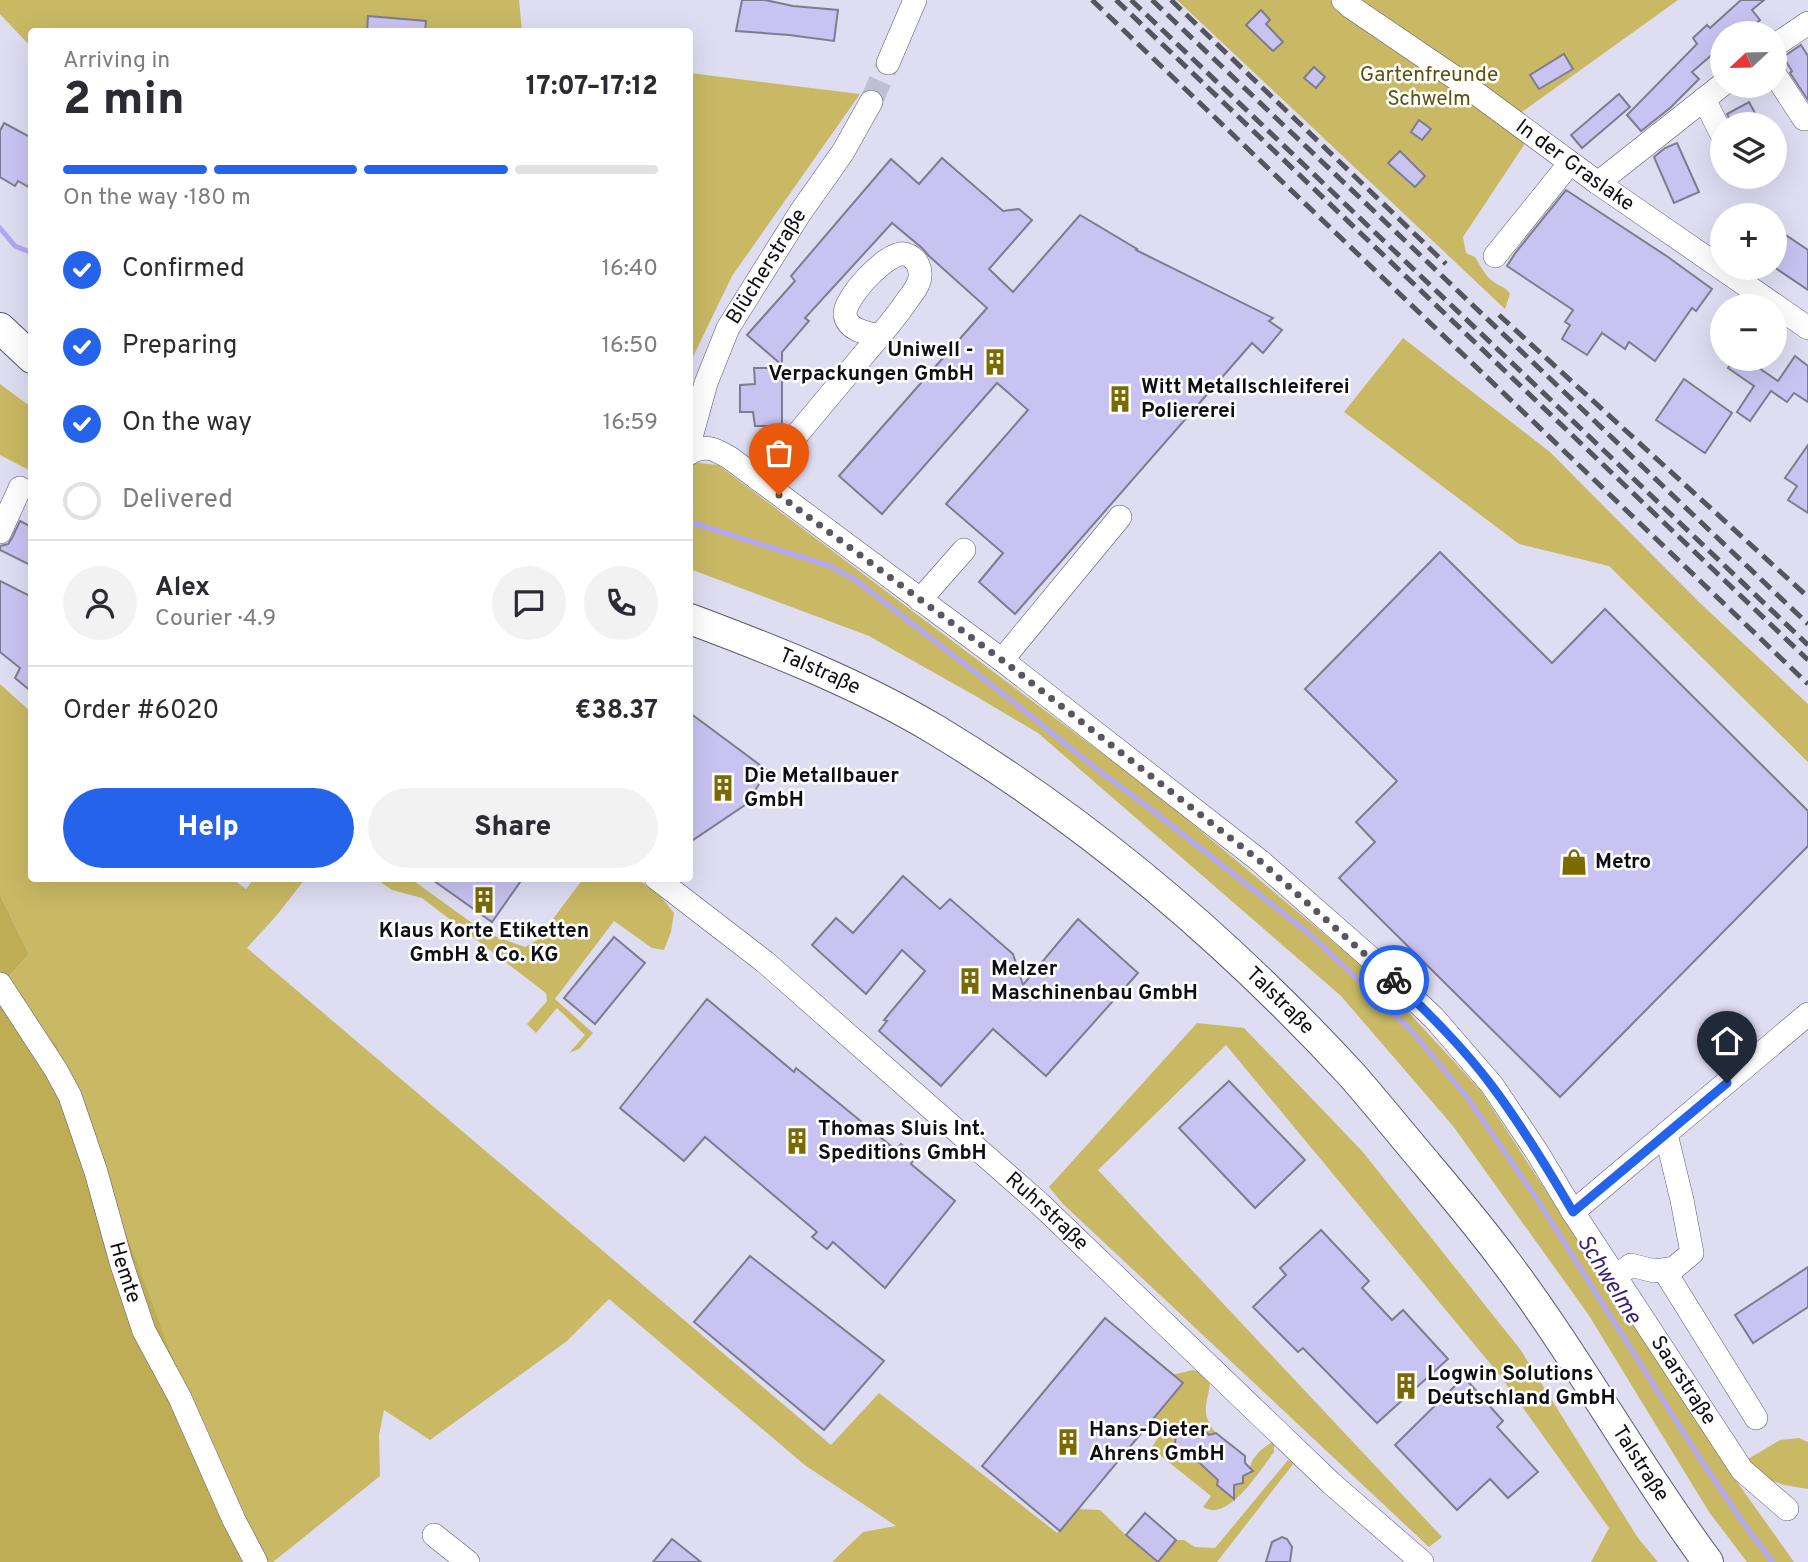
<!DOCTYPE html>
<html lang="en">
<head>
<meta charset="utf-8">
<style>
  body { margin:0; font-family:Overpass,sans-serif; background:#f2f2f3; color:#2b2b33; height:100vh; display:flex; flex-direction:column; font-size:26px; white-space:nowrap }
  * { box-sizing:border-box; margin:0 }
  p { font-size:23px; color:#7c7c81 }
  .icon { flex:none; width:38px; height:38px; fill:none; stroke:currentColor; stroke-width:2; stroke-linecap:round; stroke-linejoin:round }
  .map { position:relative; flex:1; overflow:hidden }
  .side { position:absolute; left:28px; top:28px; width:665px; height:854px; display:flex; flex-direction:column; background:#fff; border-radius:7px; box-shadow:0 7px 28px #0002 }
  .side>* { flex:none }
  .needle { width:46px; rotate:248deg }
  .fabs { position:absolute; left:1710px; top:21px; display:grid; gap:14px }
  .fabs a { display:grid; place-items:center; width:77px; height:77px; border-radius:50%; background:#fff; box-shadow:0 7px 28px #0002; font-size:35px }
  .pin { position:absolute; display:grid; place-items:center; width:60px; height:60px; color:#fff; margin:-72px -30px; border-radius:50% 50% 50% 0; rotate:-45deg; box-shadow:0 0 7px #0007 }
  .pin .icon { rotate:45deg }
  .courier { position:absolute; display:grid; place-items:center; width:70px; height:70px; margin:-35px; border:5px solid #2563eb; border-radius:50%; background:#fff; color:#222; box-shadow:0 2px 9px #0007 }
  .overview em { font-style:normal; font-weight:800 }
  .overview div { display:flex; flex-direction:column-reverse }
  .overview { display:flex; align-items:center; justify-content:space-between; height:119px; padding:0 35px }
  h1 { font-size:46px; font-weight:800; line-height:52px }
  .bar { display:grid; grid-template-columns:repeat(4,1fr); gap:10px 7px; align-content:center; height:84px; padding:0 35px }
  .bar i { height:9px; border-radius:5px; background:#e1e1e2 }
  .bar .selected { background:#2563eb }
  .bar p { grid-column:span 4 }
  .line { display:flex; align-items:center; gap:18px; padding:0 35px; border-top:2px solid #e1e1e2 }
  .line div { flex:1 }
  .round { display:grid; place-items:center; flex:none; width:74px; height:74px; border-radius:37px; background:#f2f2f3 }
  ol { padding:0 35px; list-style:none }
  li { display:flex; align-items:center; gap:21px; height:77px }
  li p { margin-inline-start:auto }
  li .icon { padding:7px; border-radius:50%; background:#2563eb; color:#fff; stroke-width:4 }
  li:last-child { color:#7c7c81 }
  li i { width:38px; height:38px; border:4px solid #e1e1e2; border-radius:50% }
  .action { display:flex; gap:14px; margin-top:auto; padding:14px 35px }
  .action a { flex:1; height:80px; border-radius:42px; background:#2563eb; color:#fff; font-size:28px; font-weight:800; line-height:80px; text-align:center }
  .action a+a { background:#f2f2f3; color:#2b2b33 }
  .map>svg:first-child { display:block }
</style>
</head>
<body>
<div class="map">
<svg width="1808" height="1562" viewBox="0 0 1808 1562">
  <rect width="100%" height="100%" fill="#dfddf2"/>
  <g fill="#c9b965">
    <polygon points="0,0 519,0 522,31 32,32 31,47 0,14"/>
    <path d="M 1177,0 L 1678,0 L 1508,122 L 1530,136 L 1463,237 L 1466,253 L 1475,257 C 1481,267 1486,278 1497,284 C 1503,288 1506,287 1510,294 L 1505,309 Z"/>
    <polygon points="690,73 860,94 732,276 690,363"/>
    <polygon points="1403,338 1550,452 1700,603 1808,704 1808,762 1609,566 1519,544 1344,412"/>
    <polygon points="0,384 31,407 31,471 0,455"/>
    <polygon points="690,462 718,465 1159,796 1377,978 1481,1091 1725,1465 1794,1562 1747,1562 1709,1512 1588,1314 1453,1126 1341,996 1038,733 979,698 869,636 690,569"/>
    <polygon points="0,684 31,712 32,878 233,879 246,889 254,879 305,879 277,915 247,948 831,1445 879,1393 1057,1533 1078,1509 1100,1510 1126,1535 1157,1562 832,1562 863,1532 896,1526 806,1466 609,1299 567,1341 430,1440 384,1410 379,1435 380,1476 273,1562 260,1562 0,995 0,986 29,954 0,895"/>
    <polygon points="376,879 411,879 486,933 525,947 537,940 583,879 638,879 661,897 674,913 671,932 664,950 652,948 614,921 555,999 593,1033 579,1049 569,1053 585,1035 557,1008 536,1033 527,1024 547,1001 546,993 422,898 392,890"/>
    <polygon points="1197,1023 1244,1028 1362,1151 1520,1349 1638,1538 1658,1562 1591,1562 1609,1528 1498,1373 1226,1045 1098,1170 1442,1537 1429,1547 1063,1204 1049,1187"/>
    <path d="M 1193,1370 L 1200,1372 L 1210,1383 C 1207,1406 1200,1413 1216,1433 L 1209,1435 L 1205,1431 L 1198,1433 L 1195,1429 L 1178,1459 L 1191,1455 L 1218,1480 L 1217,1485 L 1228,1494 L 1234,1493 L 1234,1485 L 1243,1483 L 1243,1476 L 1249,1473 C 1250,1458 1260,1450 1272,1442 L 1274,1445 L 1274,1452 C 1260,1470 1228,1523 1203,1507 L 1211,1496 L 1151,1448 L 1165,1428 L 1154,1417 L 1172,1375 Z"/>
    <polygon points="1799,1438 1808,1442 1808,1489 1784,1485 1767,1479 1748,1459 1780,1440"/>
    <polygon points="1288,1460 1294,1463 1217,1562 1158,1562 1176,1540 1184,1540 1195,1547 1215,1548"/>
  </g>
  <g fill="#bead55">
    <polygon points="0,895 29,954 0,986"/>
    <polygon points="0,995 56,1044 218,1481 258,1562 0,1562"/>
  </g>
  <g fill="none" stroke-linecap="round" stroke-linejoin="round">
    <g stroke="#b4a7f5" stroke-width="5">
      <polyline points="0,228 15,246 32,253"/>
      <polyline points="690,522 830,566 857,581 1011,700 1098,770 1152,810 1312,936 1410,1029 1467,1097 1537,1199 1697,1454 1744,1524 1773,1562"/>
    </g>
  </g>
  <g fill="#c9c3f2" stroke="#7e7c8e" stroke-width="2">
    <polygon points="742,0 765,0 793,6 838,10 834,41 789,35 736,31"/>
    <polygon points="1741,0 1764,0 1752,10 1760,20 1745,33 1722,33 1722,46 1692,72 1699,79 1670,108 1641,131 1627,115 1697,44 1693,38 1707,25 1710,28"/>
    <polygon points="1261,10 1270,20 1266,24 1283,42 1273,51 1246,25"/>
    <polygon points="368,16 426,21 425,32 367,32"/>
    <polygon points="1801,45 1808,56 1808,100 1790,73 1792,71 1783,57"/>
    <polygon points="1564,54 1573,69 1539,89 1530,75"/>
    <polygon points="1314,67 1325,77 1316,88 1304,78"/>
    <polygon points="1619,94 1630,107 1582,148 1571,135"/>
    <polygon points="1749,102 1761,124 1732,124 1727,114"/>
    <polygon points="1419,120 1431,129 1422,140 1411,132"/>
    <polygon points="4,123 32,138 32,189 18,181 15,186 0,177 0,131"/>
    <polygon points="1677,143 1699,192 1674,203 1654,157 1665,148"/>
    <polygon points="1400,151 1425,176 1415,187 1388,163"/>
    <polygon points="942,158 1003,211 1019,209 1032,220 989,269 1013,292 1080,215 1137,249 1136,250 1273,318 1269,321 1282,330 1263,353 1252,343 1015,614 979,582 1003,553 946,504 1028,410 997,383 882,514 839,476 987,308 929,256 922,248 892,223 805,318 809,321 782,352 782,365 747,335 795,281 791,276 891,159 919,184"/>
    <polygon points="1566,190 1668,257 1712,289 1696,311 1692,308 1655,361 1629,342 1625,349 1602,333 1587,355 1562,339 1570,325 1565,322 1573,310 1507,266 1516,252"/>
    <polygon points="1774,227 1808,250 1808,290 1774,267"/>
    <polygon points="1795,356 1808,366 1808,402 1794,393 1787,402 1771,391 1750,421 1737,412 1754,386 1728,368 1734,359 1746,359 1778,381"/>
    <polygon points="754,368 782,368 782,426 755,426 753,412 740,412 740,385 755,384"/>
    <polygon points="1684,379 1732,413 1705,453 1656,420"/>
    <polygon points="1808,445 1808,513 1788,500 1797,486 1785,478"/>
    <polygon points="20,521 32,527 32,566 0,550 0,546 8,544 12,538"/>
    <polygon points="1440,552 1552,663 1605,609 1808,811 1808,846 1560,1097 1339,878 1375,842 1356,822 1397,781 1305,689"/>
    <polygon points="0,581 32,597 32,692 15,678 20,668 0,652"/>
    <polygon points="690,713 768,771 745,805 690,842"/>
    <polygon points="903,876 940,909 950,899 1013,954 1023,985 1078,919 1138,973 1046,1076 993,1029 941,1086 879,1031 887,1021 884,1020 925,971 902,950 866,994 812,945 836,918 853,933"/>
    <polygon points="430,878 523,878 492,922"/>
    <polygon points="614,937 645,963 595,1024 564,998"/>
    <polygon points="707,999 794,1072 796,1068 896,1150 901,1144 915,1157 911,1164 955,1201 885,1288 833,1242 827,1249 812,1237 817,1232 705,1137 684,1161 620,1108"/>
    <polygon points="1229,1081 1305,1160 1255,1208 1179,1128"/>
    <polygon points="1321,1230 1369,1281 1362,1288 1392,1320 1403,1310 1448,1359 1377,1423 1303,1348 1298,1352 1253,1307 1286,1275 1280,1268"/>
    <polygon points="750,1256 884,1361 824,1430 694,1322"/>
    <polygon points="1808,1267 1808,1307 1753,1343 1735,1315"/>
    <polygon points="1105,1318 1183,1383 1060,1531 982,1466"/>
    <polygon points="1464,1377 1503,1421 1497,1427 1538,1472 1508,1498 1490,1479 1457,1510 1395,1445"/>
    <polygon points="1195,1429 1198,1433 1205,1431 1209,1435 1216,1433 1245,1456 1245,1463 1253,1471 1243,1476 1243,1483 1234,1485 1234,1499 1217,1485 1218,1480 1191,1455 1173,1461 1176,1435"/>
    <polygon points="1145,1513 1176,1540 1158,1562 1126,1535"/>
    <polygon points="1282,1537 1287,1539 1292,1547 1290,1562 1266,1562 1272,1542"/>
    <polygon points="672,1539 701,1562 653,1562"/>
  </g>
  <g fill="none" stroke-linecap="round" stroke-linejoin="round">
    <polyline stroke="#c0bed1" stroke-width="23" stroke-dasharray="23 11" stroke-linecap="butt" points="871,102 888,63"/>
    <defs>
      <g id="minor">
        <path id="s1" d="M 1343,0 L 1351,7 L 1454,77 L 1598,183 L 1808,328"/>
        <polyline points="1774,46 1808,23"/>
        <polyline points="888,63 915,0"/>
        <polyline points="1774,73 1804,119"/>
        <polyline points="1704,99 1722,135"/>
        <polyline points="1598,183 1722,85"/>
        <polyline points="1495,256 1570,163"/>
        <path id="s2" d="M 690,441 L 706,383 L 728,328 L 800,213 L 843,152 L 871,102"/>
        <path id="s3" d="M 690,453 C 706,444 715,449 730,458 L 1002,660 L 1260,861 L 1375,962 L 1434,1018 L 1492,1085 L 1537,1152 L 1573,1212 L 1742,1470 L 1787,1509"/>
        <path d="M 759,480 C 795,437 830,395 866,352 C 881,335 896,317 909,298 C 912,294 916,289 918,284 C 923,273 919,258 905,254 C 888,250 843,299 845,315 C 848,331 867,333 880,336"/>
        <polyline points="0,532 20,488"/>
        <polyline points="920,600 964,550"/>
        <polyline points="1002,660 1120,517"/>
        <path id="s4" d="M 656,878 L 765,962 L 1039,1203 L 1332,1484 L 1422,1562"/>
        <path id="s5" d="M 0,984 L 56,1070 L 70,1096 L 96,1172 L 121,1262 L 144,1331 L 180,1398 L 234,1520 L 256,1562"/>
        <polyline points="1573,1212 1808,1014"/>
        <polyline points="1664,1270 1756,1418"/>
        <polyline points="1615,1277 1631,1265 1654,1271 1674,1268 1692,1253 1682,1200 1666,1134"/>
        <polyline points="434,1535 468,1562"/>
      </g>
      <g id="major">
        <polyline points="0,328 32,358"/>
        <path id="s6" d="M 690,619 C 773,650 859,684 936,730 C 1090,823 1229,942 1351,1074 C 1373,1099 1394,1125 1415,1150 C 1446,1187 1477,1223 1505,1261 C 1578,1358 1636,1465 1708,1562"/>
      </g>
    </defs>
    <use href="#minor" stroke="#5a586a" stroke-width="24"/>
    <use href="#major" stroke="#5a586a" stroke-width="32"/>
    <use href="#minor" stroke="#fff" stroke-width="23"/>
    <use href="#major" stroke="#fff" stroke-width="30"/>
    <g stroke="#555560" stroke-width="5" stroke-dasharray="14 7" stroke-linecap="butt">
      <polyline points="1092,0 1808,684"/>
      <polyline points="1116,0 1808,660"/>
      <polyline points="1131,0 1808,645"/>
      <polyline points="1152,0 1808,624"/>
      <polyline points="1171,0 1446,264"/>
      <polyline points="1499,315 1808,597"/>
    </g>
  </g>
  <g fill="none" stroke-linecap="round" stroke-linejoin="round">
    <polyline stroke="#575662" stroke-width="7" stroke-dasharray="0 12.6" points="779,495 1002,660 1260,861 1394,980"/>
    <path stroke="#2563eb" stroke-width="9" d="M 1394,980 C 1428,1013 1463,1047 1492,1086 C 1522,1126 1548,1169 1573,1212 L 1727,1083"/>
  </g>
  <defs>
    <symbol id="building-bare" viewBox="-9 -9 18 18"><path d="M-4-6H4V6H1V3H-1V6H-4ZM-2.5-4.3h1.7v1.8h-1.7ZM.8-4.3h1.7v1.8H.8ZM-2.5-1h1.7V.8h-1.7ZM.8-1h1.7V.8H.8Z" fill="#7a6a01" stroke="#fff" stroke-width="2.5" paint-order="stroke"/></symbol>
    <symbol id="shop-bare" viewBox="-9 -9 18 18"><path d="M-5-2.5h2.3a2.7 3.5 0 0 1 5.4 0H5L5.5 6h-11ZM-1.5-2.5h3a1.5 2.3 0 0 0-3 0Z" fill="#7a6a01" stroke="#fff" stroke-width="2.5" paint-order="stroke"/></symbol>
  </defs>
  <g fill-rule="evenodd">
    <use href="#building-bare" x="976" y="343" width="38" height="38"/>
    <use href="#building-bare" x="1101" y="380" width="38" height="38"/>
    <use href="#building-bare" x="704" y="769" width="38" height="38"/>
    <use href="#shop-bare" x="1555" y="843" width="38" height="38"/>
    <use href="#building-bare" x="465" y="881" width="38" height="38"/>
    <use href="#building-bare" x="951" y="962" width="38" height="38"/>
    <use href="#building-bare" x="778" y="1122" width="38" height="38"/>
    <use href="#building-bare" x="1387" y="1367" width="38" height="38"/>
    <use href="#building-bare" x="1049" y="1423" width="38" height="38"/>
  </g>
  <g text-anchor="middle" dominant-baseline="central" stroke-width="5" stroke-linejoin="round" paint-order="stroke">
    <g font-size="21" fill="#5e520e" stroke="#fff">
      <text x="1429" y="75">Gartenfreunde<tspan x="1429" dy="24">Schwelm</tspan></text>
    </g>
    <g font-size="21" fill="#0e0e14" stroke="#fff">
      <text stroke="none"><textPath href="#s1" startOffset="285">In der Graslake</textPath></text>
      <text stroke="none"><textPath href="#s2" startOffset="192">Blücherstraße</textPath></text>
      <text stroke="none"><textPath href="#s6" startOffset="140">Talstraße</textPath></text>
      <text stroke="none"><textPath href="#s6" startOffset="709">Talstraße</textPath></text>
      <text stroke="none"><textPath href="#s4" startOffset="514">Ruhrstraße</textPath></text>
      <text stroke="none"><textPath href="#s5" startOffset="317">Hemte</textPath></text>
      <text stroke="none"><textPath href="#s3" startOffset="1384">Saarstraße</textPath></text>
      <text stroke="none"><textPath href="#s6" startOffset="1297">Talstraße</textPath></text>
    </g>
    <g font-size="21" font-weight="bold" fill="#0e0e14" stroke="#fff" text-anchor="start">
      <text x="974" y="350" text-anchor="end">Uniwell -<tspan x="974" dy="24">Verpackungen GmbH</tspan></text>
      <text x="1141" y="387">Witt Metallschleiferei<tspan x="1141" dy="24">Poliererei</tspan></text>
      <text x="744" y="776">Die Metallbauer<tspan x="744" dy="24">GmbH</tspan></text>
      <text x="1595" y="862">Metro</text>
      <text x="484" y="931" text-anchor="middle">Klaus Korte Etiketten<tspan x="484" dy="24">GmbH &amp; Co. KG</tspan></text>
      <text x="991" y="969">Melzer<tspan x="991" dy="24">Maschinenbau GmbH</tspan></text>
      <text x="818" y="1129">Thomas Sluis Int.<tspan x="818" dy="24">Speditions GmbH</tspan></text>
      <text x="1427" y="1374">Logwin Solutions<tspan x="1427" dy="24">Deutschland GmbH</tspan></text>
      <text x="1089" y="1430">Hans-Dieter<tspan x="1089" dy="24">Ahrens GmbH</tspan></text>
    </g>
    <g font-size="23" font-style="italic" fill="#3a1f77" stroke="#fff">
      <text transform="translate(1608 1280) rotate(58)">Schwelme</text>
    </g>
  </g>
</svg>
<div class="fabs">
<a><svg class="needle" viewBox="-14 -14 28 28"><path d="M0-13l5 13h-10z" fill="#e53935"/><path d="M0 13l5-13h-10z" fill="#7c7c81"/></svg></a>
<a><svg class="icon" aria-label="layers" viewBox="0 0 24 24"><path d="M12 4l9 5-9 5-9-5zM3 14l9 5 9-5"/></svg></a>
<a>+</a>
<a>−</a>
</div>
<div class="pin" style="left:779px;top:495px;background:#ea580c"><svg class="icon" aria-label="bag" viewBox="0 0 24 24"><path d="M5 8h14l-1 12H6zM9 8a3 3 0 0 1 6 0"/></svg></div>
<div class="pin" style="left:1727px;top:1083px;background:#1f2937"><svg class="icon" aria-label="home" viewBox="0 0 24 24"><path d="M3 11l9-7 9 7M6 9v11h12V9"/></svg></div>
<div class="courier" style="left:1394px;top:980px"><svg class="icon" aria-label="bike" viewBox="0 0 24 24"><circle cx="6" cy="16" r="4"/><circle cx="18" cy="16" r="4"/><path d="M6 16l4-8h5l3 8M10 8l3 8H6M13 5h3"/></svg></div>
<section class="side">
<div class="overview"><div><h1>2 min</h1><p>Arriving in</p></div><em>17:07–17:12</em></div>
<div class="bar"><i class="selected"></i><i class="selected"></i><i class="selected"></i><i></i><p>On the way · 180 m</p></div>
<ol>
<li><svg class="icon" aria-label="check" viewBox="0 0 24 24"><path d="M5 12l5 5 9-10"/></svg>Confirmed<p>16:40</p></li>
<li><svg class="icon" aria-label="check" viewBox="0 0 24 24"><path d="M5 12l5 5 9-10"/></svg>Preparing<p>16:50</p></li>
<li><svg class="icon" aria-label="check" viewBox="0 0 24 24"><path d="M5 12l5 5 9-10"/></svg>On the way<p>16:59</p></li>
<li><i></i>Delivered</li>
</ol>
<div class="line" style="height:126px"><a class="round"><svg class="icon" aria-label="person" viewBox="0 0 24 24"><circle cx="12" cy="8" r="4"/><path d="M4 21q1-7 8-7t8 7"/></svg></a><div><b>Alex</b><p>Courier · 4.9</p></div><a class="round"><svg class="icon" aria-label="chat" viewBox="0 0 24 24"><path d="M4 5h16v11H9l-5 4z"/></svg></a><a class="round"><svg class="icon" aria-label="phone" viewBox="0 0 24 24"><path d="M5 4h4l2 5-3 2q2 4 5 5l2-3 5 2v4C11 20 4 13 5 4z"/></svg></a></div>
<div class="line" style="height:91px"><div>Order #6020</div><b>€38.37</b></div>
<div class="action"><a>Help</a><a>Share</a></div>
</section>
</div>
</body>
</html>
